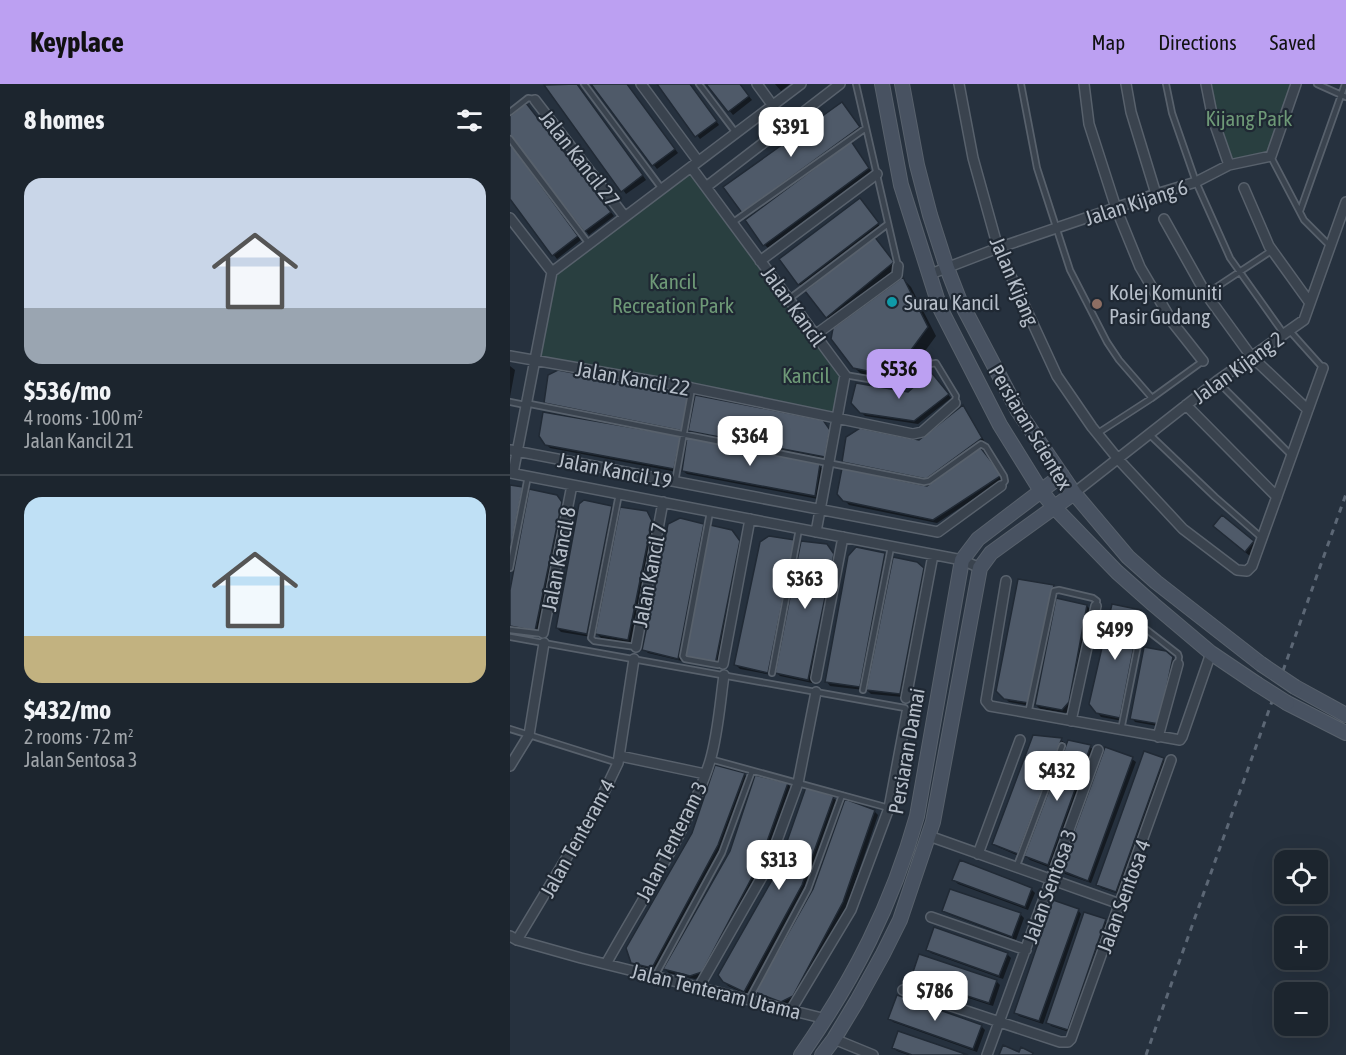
<!DOCTYPE html>
<html lang="en">
<head>
<meta charset="utf-8">
<style>
  :root { --surface:#1c252e; --page:#252d36; --text:#f1f3f6; --muted:#a0a5aa; --line:#3a424a; --accent:#bca0f2 }
  body { margin:0; font-family:"Asap Condensed",sans-serif; background:var(--page); color:var(--text); height:100vh; display:flex; flex-direction:column; font-size:22px; white-space:nowrap }
  * { box-sizing:border-box; margin:0 }
  p { font-size:20px; color:var(--muted) }
  .icon { flex:none; width:33px; height:33px; fill:none; stroke:currentColor; stroke-width:2; stroke-linecap:round; stroke-linejoin:round }
  .map { position:relative; flex:1; overflow:hidden }
  .sheet { display:flex; flex-direction:column; background:var(--surface); width:510px }
  .sheet>* { flex:none }
  .buttons { position:absolute; left:764px; top:766px; display:grid; gap:12px }
  .buttons a { display:grid; place-items:center; width:54px; height:54px; border-radius:12px; background:var(--surface); box-shadow:0 6px 24px #0002,0 0 0 2px var(--line); font-size:30px }
  .price { position:absolute; translate:-50% -51px; padding:0 14px; border-radius:12px; background:#fff; color:#222; font-size:20px; line-height:39px; filter:drop-shadow(0 2px 3px #0008) }
  .price::after { content:''; position:absolute; left:50%; top:36px; width:18px; height:14px; margin-left:-9px; background:inherit; clip-path:polygon(0 0,100% 0,50% 100%) }
  .price.selected { background:var(--accent); color:#111 }
  ul { padding:0; list-style:none }
  li { display:grid; align-content:center; gap:12px; height:318px; padding:0 24px }
  li+li { border-top:2px solid var(--line) }
  li span { display:grid; place-items:center; height:186px; border-radius:18px; color:#555 }
  li>.icon { margin-inline-start:auto }
  span .icon { width:108px; height:108px; fill:#fffc; stroke-width:1 }
  li b { font-size:26px }
  h2 { display:flex; justify-content:space-between; align-items:center; height:72px; padding:0 24px; font-size:26px }
  header { display:flex; align-items:center; gap:36px; box-sizing:border-box; height:84px; padding:0 30px; background:var(--accent); color:#111 }
  header strong { font-size:28px }
  nav { display:flex; gap:33px; margin-inline-start:auto; font-size:21px }
  main { display:flex; flex:1; min-height:0 }
  .map>svg:first-child { display:block }
  .green { fill:#293f40 }
  .shadow { fill:#0007 }
  .building { fill:#4f5a69; stroke:#212a35; stroke-width:1.5 }
  .lines { fill:none; stroke-linecap:round; stroke-linejoin:round }
  .lane-casing { stroke:#58616c; stroke-width:8 }
  .street-casing { stroke:#58616c; stroke-width:12 }
  .secondary-casing { stroke:#58616c; stroke-width:16 }
  .lane { stroke:#3a434e; stroke-width:4.5 }
  .street { stroke:#3a434e; stroke-width:9 }
  .secondary { stroke:#485261; stroke-width:14 }
  .rail { stroke:#5c6775; stroke-width:3; stroke-dasharray:6 6; stroke-linecap:butt }
  .secondary-bridge-casing { stroke:#58616c; stroke-width:16; stroke-linecap:butt }
  .secondary-bridge { stroke:#485261; stroke-width:14 }
  .culture-dot { fill:#0f9aa8; stroke:#1f2833; stroke-width:2 }
  .education-dot { fill:#8d6e63; stroke:#1f2833; stroke-width:2 }
  .labels { text-anchor:middle; dominant-baseline:central; stroke-width:4.5; stroke-linejoin:round; paint-order:stroke }
  .park-label { font-size:21px; fill:#6e9977; stroke:#1f2833 }
  .street-label { font-size:21px; fill:#b6bec9; stroke:#1f2833 }
  .poi-label { font-size:21px; fill:#b6bec9; stroke:#1f2833; text-anchor:start }
</style>
</head>
<body>
<header>
<strong>Keyplace</strong>
<nav><a>Map</a><a>Directions</a><a>Saved</a></nav>
</header>
<main>
<section class="sheet">
<h2>8 homes<svg class="icon" aria-label="filters" viewBox="0 0 24 24"><path d="M4 7h16M4 17h16"/><circle cx="9" cy="7" r="2"/><circle cx="15" cy="17" r="2"/></svg></h2>
<ul>
<li><span style="background:linear-gradient(#c9d6e8 70%,#9aa5b1 0)"><svg class="icon" aria-label="home" viewBox="0 0 24 24"><path d="M3 11l9-7 9 7M6 9v11h12V9"/></svg></span><div><b>$536/mo</b><p>4 rooms · 100 m²</p><p>Jalan Kancil 21</p></div></li>
<li><span style="background:linear-gradient(#bfe0f5 75%,#c2b280 0)"><svg class="icon" aria-label="home" viewBox="0 0 24 24"><path d="M3 11l9-7 9 7M6 9v11h12V9"/></svg></span><div><b>$432/mo</b><p>2 rooms · 72 m²</p><p>Jalan Sentosa 3</p></div></li>
</ul>
</section>
<div class="map">
<svg width="836" height="971" viewBox="0 0 836 971">
  <rect width="100%" height="100%" fill="#26313e"/>
  <path class="green" d="M696,0h90l-25,72 -42,9z
    M180,81l155,210 -8,45 -300,-60 19,-87z"/>
  <path class="shadow" d="M37,0h30l69,96 -20,14z
    M83,0h33l52,69 -21,16z
    M149,0h31l29,41 -19,14z
    M198,0h31l13,16 -19,15z
    M265,0h15l-9,7z
    M335,23l18,25 -14,10 23,30 -104,76 -3,-3 23,-56 -2,-2 -39,29 -4,-4z
    M20,24l84,108 -25,19 -79,-101v-16z
    M0,60l71,96 -24,19 -47,-62z
    M353,119l18,25 -78,60 -4,-4z
    M368,158l19,25 -67,54 -3,-4z
    M393,195l8,8 25,49 -35,48 -38,-8 -9,-9z
    M0,282l5,4 -5,27z
    M425,294l16,20 -33,26 -53,-8 -4,-4 47,-19z
    M177,313l4,3 -5,34 -137,-28 -3,-4z
    M453,323l22,35 -7,5 26,32 -67,44 -88,-18 -10,-11 89,-7 5,-4 -86,-18 -4,-4 77,-20z
    M317,342l6,9 -4,25 -136,-25 -3,-4z
    M170,354l4,3 -7,31 -127,-24 -4,-4z
    M309,382l4,3 -5,30 -131,-25 -4,-3z
    M0,402l12,2 4,4 -16,81z
    M50,416l6,7 -28,126 -28,-5v-29z
    M102,424l3,4 -24,125 -30,-5 -4,-4z
    M136,428l9,14 -24,117 -30,-5 -4,-4z
    M193,441l4,4 -25,132 -34,-8 -4,-4z
    M711,448l32,10 6,6 -8,9z
    M225,451l8,11 -24,121 -29,-5z
    M288,461l-26,130 -32,-6 -4,-4z
    M321,466l6,9 -25,124 -32,-7 -4,-4z
    M374,470l4,4 -24,132 -34,-4 -3,-4z
    M406,479l11,10 -24,124 -32,-3 -4,-4z
    M543,503l4,3 -2,9 32,7 4,4 -19,96 -5,7 -27,-4 -4,-4 21,-102 -3,-1 -22,104 -23,-4 -11,-11z
    M630,528l4,4 -21,105 -22,-4 -4,-5z
    M656,568l10,10 -13,65 -28,-5 -3,-4z
    M551,656l4,3 -44,114 -23,-10 -4,-3z
    M580,663l4,3 -43,118 -21,-8 -4,-4z
    M622,675l4,3 -45,121 -26,-9 -3,-4z
    M653,675l4,4 -48,131 -18,-6 -3,-4z
    M234,690l4,4 -26,71 -66,122 -19,-5 -4,-4z
    M246,693l32,7 3,4 -28,80 -58,107 -10,4 -26,-6 -4,-4 67,-117z
    M323,714l4,3 -31,88 -58,106 -20,-9 -4,-5z
    M364,727l4,4 -31,91 -51,93 -10,6 -25,-10 -4,-4z
    M444,796l77,9 4,4 -7,17 -70,-26z
    M434,826l76,4 4,4 -8,22 -68,-26z
    M568,826l3,4 -38,110 -24,-8 -4,-4z
    M595,837l4,3 -37,109 -21,-7 -3,-4z
    M417,865l80,5 4,4 -8,21 -72,-26z
    M403,893l83,4 4,4 -7,21 -77,-25z
    M380,934l91,8 4,4 -8,22 -84,-30z
    M384,964l69,7h-55l-11,-4z"/>
  <path class="building" d="M67,0l66,91 -22,17 -77,-107z
    M81,0h36l48,65 -23,17z
    M147,0h33l27,37 -22,16z
    M196,0h34l9,12 -21,16z
    M332,18l18,25 -118,86 -19,-26z
    M16,19l85,109 -27,20 -74,-96v-20z
    M341,57l18,27 -106,78 -18,-26z
    M0,59l68,93 -26,20 -42,-57z
    M350,114l19,25 -81,62 -19,-26z
    M364,152l20,26 -68,56 -21,-27z
    M393,193l25,50 -36,49 -39,-8 -22,-29 2,-11z
    M48,286l130,25 -5,36 -139,-28 4,-28z
    M421,288l18,22 -35,27 -54,-8 -9,-10 5,-20 52,9z
    M185,311l128,25 7,10 -5,27 -137,-26z
    M453,321l19,33 -56,41 -84,-17 4,-25 14,-9 59,12z
    M33,328l138,24 -7,33 -129,-24 -6,-9z
    M177,353l133,27 -5,32 -133,-25z
    M470,363l22,28 -69,45 -90,-19 -6,-7 5,-26 85,18z
    M0,401l13,2 -13,65z
    M19,405l28,6 5,7 -27,129 -25,-5v-36z
    M74,416l28,6 -25,128 -31,-6 23,-124z
    M110,423l27,4 5,10 -24,119 -33,-6z
    M712,431l32,26 -9,11 -32,-26z
    M170,434l24,6 -26,135 -36,-9 26,-126z
    M200,441l22,5 8,11 -25,124 -31,-7z
    M259,452l26,4 -27,133 -34,-8 26,-123z
    M291,457l26,3 7,10 -26,126 -33,-7z
    M346,463l29,6 -25,134 -35,-5 23,-126z
    M383,473l24,5 7,6 -24,126 -34,-4z
    M508,495l36,6 -25,118 -25,-4 -8,-8z
    M546,514l31,7 -18,97 -7,8 -27,-5z
    M602,520l29,6 -21,108 -24,-5 -7,-9z
    M634,563l22,4 7,6 -14,67 -29,-5z
    M523,651l29,3 -44,116 -26,-10z
    M558,656l23,5 -43,120 -24,-9z
    M595,663l28,10 -45,124 -28,-11z
    M634,667l20,7 -48,134 -20,-7z
    M205,681l30,8 -27,72 -66,123 -21,-5 -5,-15 66,-115z
    M245,691l33,8 -29,81 -57,108 -12,4 -27,-7 67,-118z
    M296,703l28,9 -32,89 -58,107 -21,-10 -5,-7 58,-102z
    M335,715l30,11 -32,92 -50,94 -12,6 -26,-10 58,-103z
    M450,776l72,28 -7,19 -73,-27z
    M440,805l71,24 -9,24 -70,-26z
    M543,816l26,9 -40,112 -25,-8z
    M574,828l22,7 -38,111 -22,-7z
    M424,843l74,26 -9,23 -73,-26z
    M409,870l78,26 -8,23 -78,-25z
    M387,911l85,30 -9,24 -85,-30z
    M388,947l70,24h-56l-20,-7z
    M493,961l16,7 2,-5 12,6 -1,2h-33z"/>
  <g class="lines">
    <defs>
      <path id="lane" d="M74,0l78,105
        M189,0l37,49
        M346,0l42,182
        M511,0l16,84 33,102 37,72 12,18 33,38
        M656,0l6,29 24,69 34,76 54,76
        M807,0l29,13
        M0,28l18,-14 7,1
        M0,55l79,105
        M761,73l33,63 26,26
        M790,127l45,-127
        M222,139l134,-95
        M696,210l65,-43
        M279,215l99,-75
        M779,246l34,38
        M335,291l58,10 27,-21 6,-1 20,33 -1,7
        M707,297l74,74
        M0,318l15,3
        M15,319l399,79 5,-1 52,-37 5,3 18,29 1,5 -4,5
        M588,349l54,-35 51,-37
        M639,350l66,63 47,41
        M165,398l17,-94
        M109,410l-28,144 3,3 42,6
        M200,428l-27,144 2,3 33,6 5,-1
        M0,484l18,-92
        M0,546l33,4
        M0,553l395,71 2,3
        M262,589l27,-144
        M353,606l28,-143
        M518,630l26,-123 5,-1 34,8 4,3 -1,4
        M0,645l108,34
        M611,646l20,-100h6l31,24 1,3 -1,7
        M200,675l179,49
        M506,784l46,-122
        M145,892l67,-123 30,-82
        M239,915l59,-110 34,-94"/>
      <path id="street" d="M131,0l57,77
        M247,0l16,22
        M449,0l14,74 25,90 59,128 35,51 26,32 65,70 54,41 10,1 5,-5 71,-198
        M574,0l5,40 27,84 24,59 33,56 30,38
        M616,0l5,28 25,82
        M696,0l7,35 16,46
        M25,16l90,117
        M181,83l154,208 -29,157
        M196,103l134,-103
        M734,104l25,58 41,57
        M0,134l42,54
        M654,135l42,75 45,62 57,54
        M250,177l117,-87
        M418,191l70,-27 158,-54 40,-12 33,-17 42,-9 25,-72
        M305,251l82,-60 1,-9
        M0,272l182,32 221,46 9,-2 33,-29
        M676,321l91,92
        M0,366l428,82 63,-46
        M0,389l452,87 18,8
        M3,389l39,-201 249,-188
        M564,409l143,-112 87,-61 42,-118
        M496,497l-20,120 4,5 190,34 2,-3 29,-84
        M33,549l29,-148
        M126,563l27,-145
        M213,580l27,-145
        M306,594l27,-141
        M396,614l27,-143
        M561,637l25,-115
        M648,653l20,-73
        M110,672l85,18
        M0,682l19,-31 15,-92
        M419,752l191,68
        M468,770l42,-114
        M421,833l95,33
        M0,852l7,4 64,18 245,61
        M7,856l80,-133 21,-44 16,-104
        M96,880c35,-63 83,-135 104,-203 8,-27 10,-58 14,-86
        M189,903l68,-119 31,-85 18,-91
        M393,906l157,52h8l3,-3 100,-279
        M281,926l60,-100 38,-102 18,-96
        M324,955l39,16
        M477,971l111,-305"/>
      <path id="secondary" d="M372,0l19,101 39,123 60,117 41,66 13,16 63,65 36,32 58,49 46,31
        M392,0l15,81 13,50 17,53 12,31 59,112 56,82 54,64 28,25 105,82
        M785,603l51,28
        M777,619l59,30
        M291,971c53,-76 91,-150 116,-239l45,-256 16,-21 84,-64
        M312,971l12,-16 23,-38 26,-47 17,-34 33,-98 47,-254 11,-15 83,-60"/>
    </defs>
    <use href="#lane" class="lane-casing"/>
    <use href="#street" class="street-casing"/>
    <use href="#secondary" class="secondary-casing"/>
    <use href="#lane" class="lane"/>
    <use href="#street" class="street"/>
    <use href="#secondary" class="secondary"/>
    <path class="rail" d="M636,971l200,-561"/>
    <defs>
      <path id="secondary-bridge" d="M751,580l34,23
        M747,600l30,19"/>
    </defs>
    <use href="#secondary-bridge" class="secondary-bridge-casing"/>
    <use href="#secondary-bridge" class="secondary-bridge"/>
  </g>
  <circle class="culture-dot" cx="382" cy="218" r="6"/>
  <circle class="education-dot" cx="587" cy="220" r="6"/>
  <g class="labels">
    <g class="park-label">
      <text x="739" y="34">Kijang Park</text>
      <text x="163" y="197">Kancil<tspan x="163" dy="24">Recreation Park</tspan></text>
      <text x="296" y="291">Kancil</text>
    </g>
    <g class="street-label">
      <text transform="translate(70 74) rotate(52)">Jalan Kancil 27</text>
      <text transform="translate(626 118) rotate(-18)">Jalan Kijang 6</text>
      <text transform="translate(505 197) rotate(67)">Jalan Kijang</text>
      <text transform="translate(284 222) rotate(54)">Jalan Kancil</text>
      <text transform="translate(728 283) rotate(-36)">Jalan Kijang 2</text>
      <text transform="translate(123 294) rotate(10)">Jalan Kancil 22</text>
      <text transform="translate(521 343) rotate(59)">Persiaran Scientex</text>
      <text transform="translate(105 386) rotate(11)">Jalan Kancil 19</text>
      <text transform="translate(48 475) rotate(-79)">Jalan Kancil 8</text>
      <text transform="translate(139 491) rotate(-79)">Jalan Kancil 7</text>
      <text transform="translate(396 667) rotate(-80)">Persiaran Damai</text>
      <text transform="translate(67 754) rotate(-61)">Jalan Tenteram 4</text>
      <text transform="translate(161 757) rotate(-63)">Jalan Tenteram 3</text>
      <text transform="translate(539 802) rotate(-70)">Jalan Sentosa 3</text>
      <text transform="translate(613 812) rotate(-70)">Jalan Sentosa 4</text>
      <text transform="translate(206 907) rotate(14)">Jalan Tenteram Utama</text>
    </g>
    <g class="poi-label">
      <text x="599" y="208">Kolej Komuniti<tspan x="599" dy="24">Pasir Gudang</tspan></text>
      <text x="394" y="218">Surau Kancil</text>
    </g>
  </g>
</svg>
<div class="buttons">
<a><svg class="icon" aria-label="locate" viewBox="0 0 24 24"><circle cx="12" cy="12" r="6"/><path d="M12 2v4M12 18v4M2 12h4M18 12h4"/></svg></a>
<a>+</a>
<a>−</a>
</div>
<b class="price" style="left:281px;top:74px">$391</b>
<b class="price selected" style="left:389px;top:316px">$536</b>
<b class="price" style="left:240px;top:383px">$364</b>
<b class="price" style="left:295px;top:526px">$363</b>
<b class="price" style="left:605px;top:577px">$499</b>
<b class="price" style="left:547px;top:718px">$432</b>
<b class="price" style="left:269px;top:807px">$313</b>
<b class="price" style="left:425px;top:938px">$786</b>
</div>
</main>
</body>
</html>
